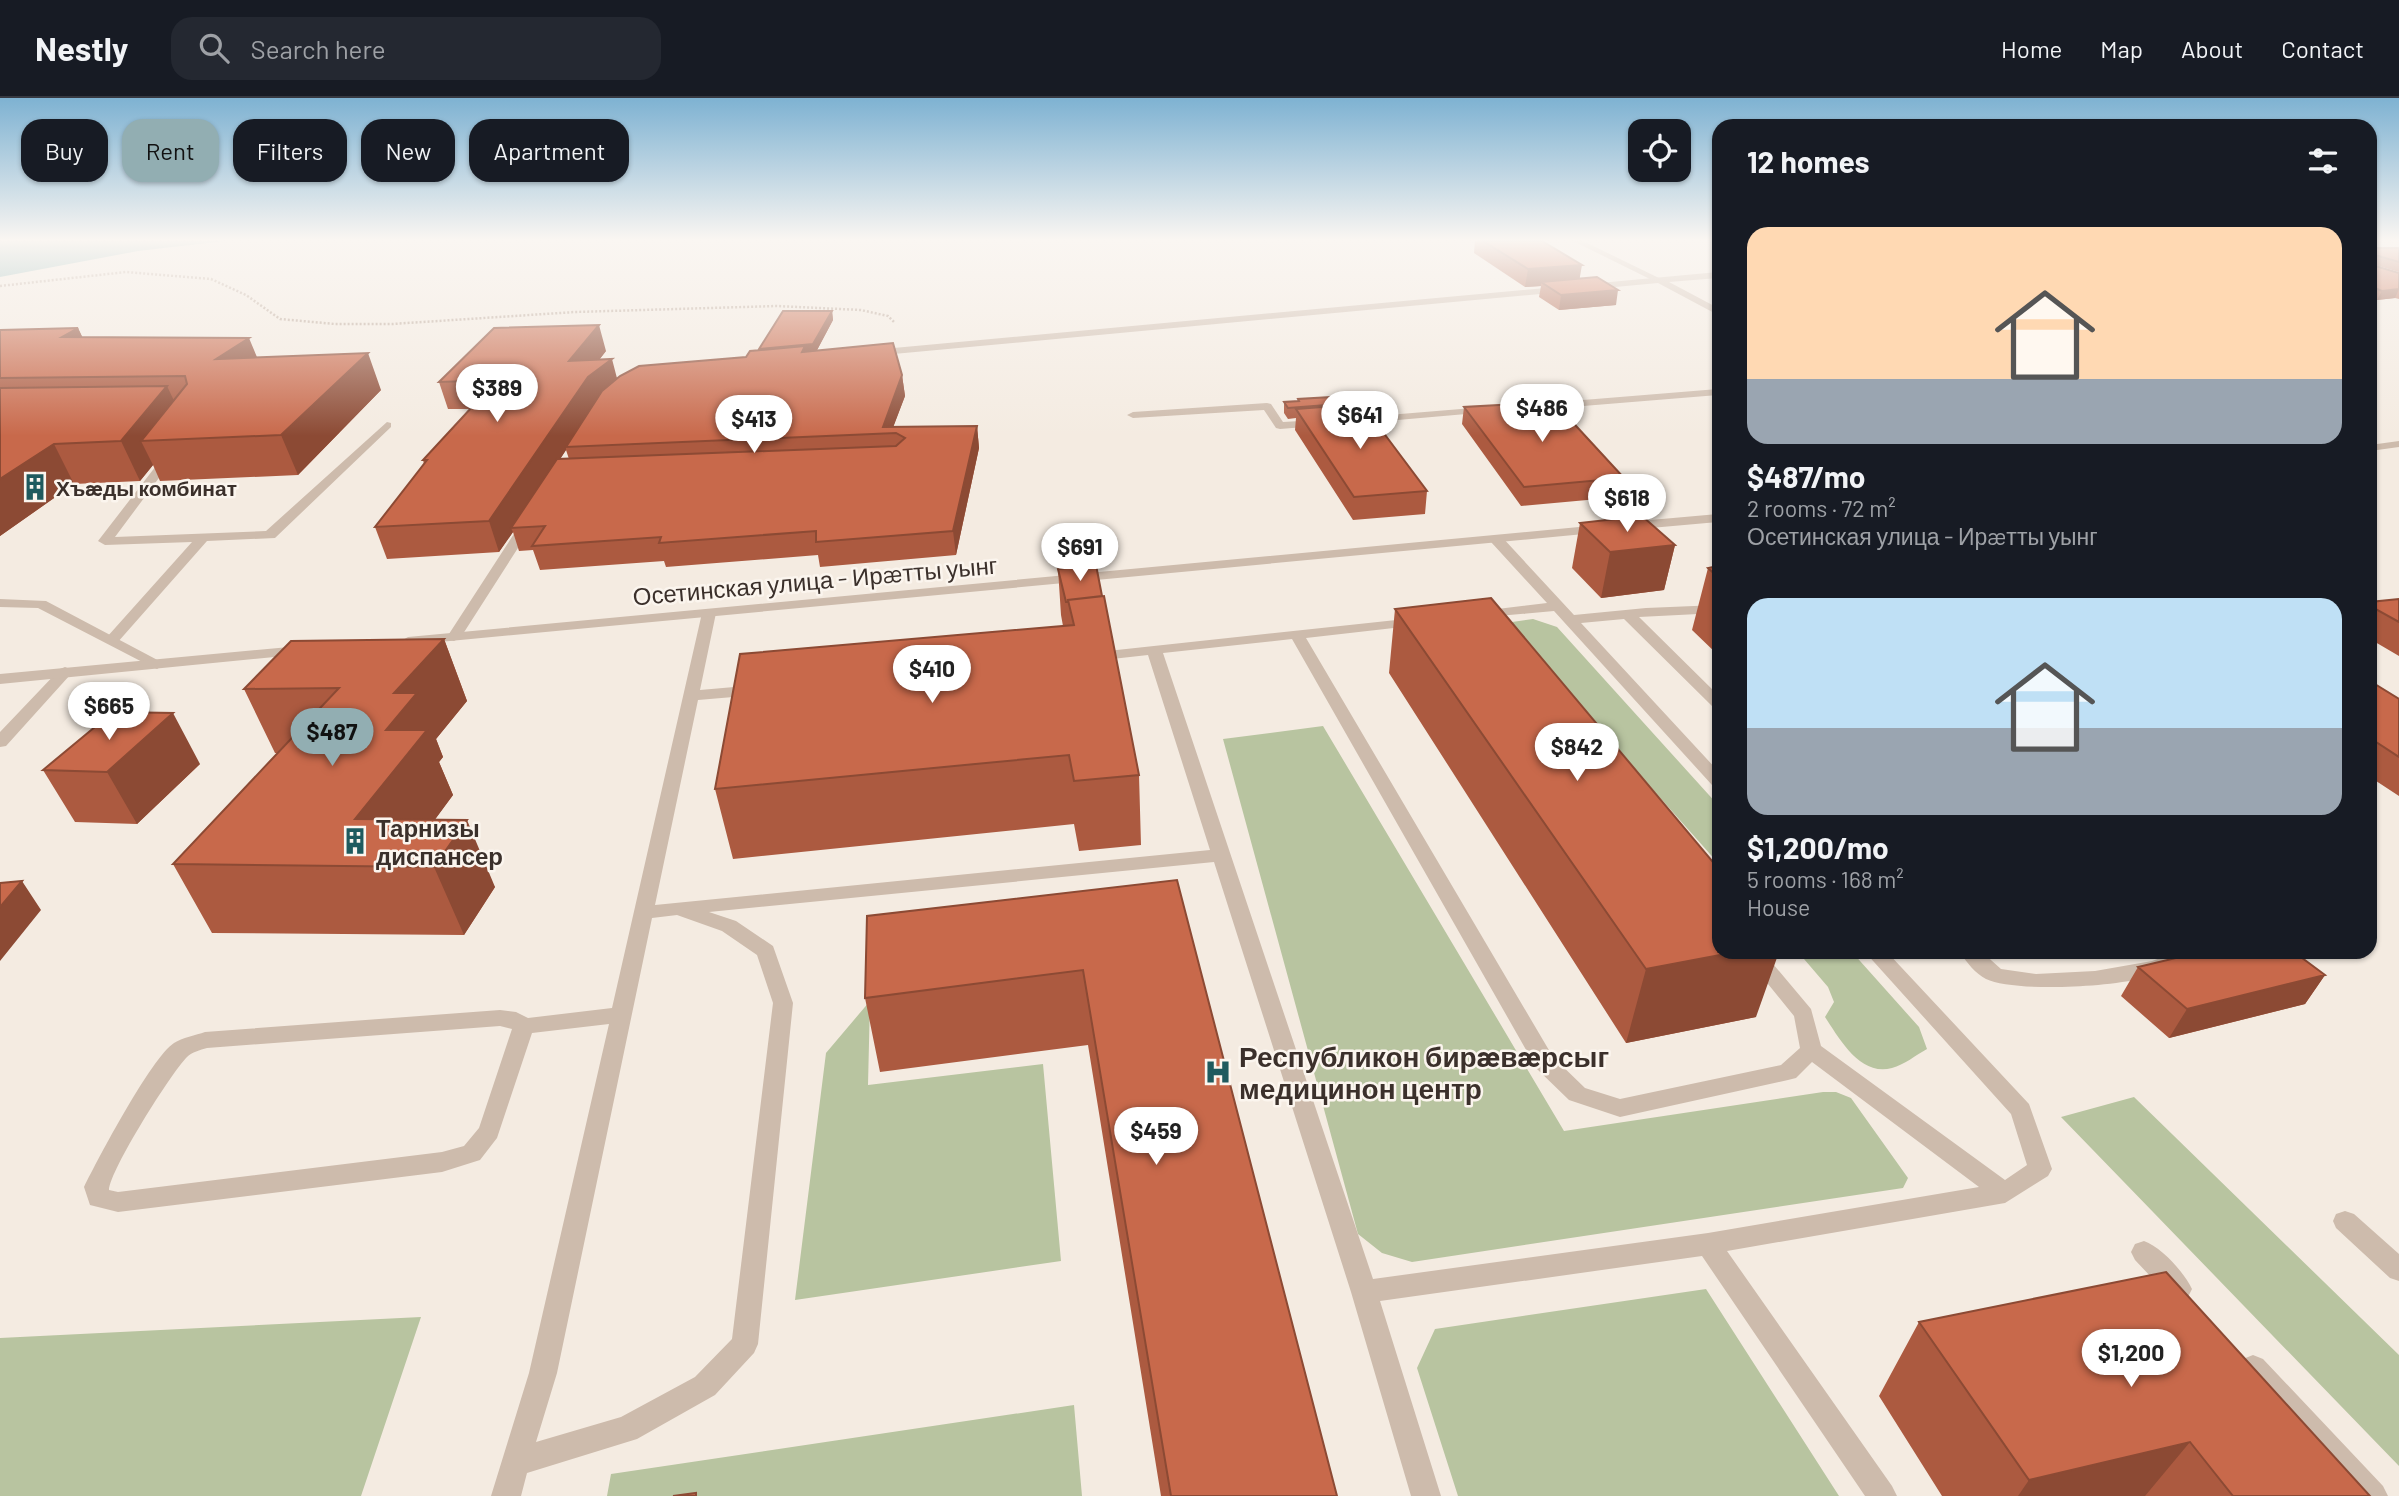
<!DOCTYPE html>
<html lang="en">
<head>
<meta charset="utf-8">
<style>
  :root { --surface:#171b24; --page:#242831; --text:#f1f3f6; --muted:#9ea1a6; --line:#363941; --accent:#92aeb2 }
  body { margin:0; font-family:Barlow,sans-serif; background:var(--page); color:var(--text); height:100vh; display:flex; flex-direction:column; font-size:26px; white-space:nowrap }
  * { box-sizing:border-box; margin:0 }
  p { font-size:23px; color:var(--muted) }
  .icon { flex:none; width:38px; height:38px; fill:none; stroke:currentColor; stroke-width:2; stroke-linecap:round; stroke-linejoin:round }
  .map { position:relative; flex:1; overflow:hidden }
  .details { position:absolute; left:1712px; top:21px; width:665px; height:840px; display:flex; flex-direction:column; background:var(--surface); border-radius:21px; box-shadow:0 2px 5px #0004 }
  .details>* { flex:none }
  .hud { position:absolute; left:21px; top:21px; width:665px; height:63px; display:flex; gap:14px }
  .buttons { position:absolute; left:1628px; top:21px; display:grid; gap:14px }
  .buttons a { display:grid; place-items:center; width:63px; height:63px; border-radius:14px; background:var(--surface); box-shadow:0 2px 5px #0004; font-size:35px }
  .price { position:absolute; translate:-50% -60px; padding:0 16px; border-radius:24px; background:#fff; color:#222; font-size:23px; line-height:46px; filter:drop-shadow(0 2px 4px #0008) }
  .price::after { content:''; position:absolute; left:50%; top:42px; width:21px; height:16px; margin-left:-10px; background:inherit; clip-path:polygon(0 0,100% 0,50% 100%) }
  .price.current { background:var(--accent); color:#111 }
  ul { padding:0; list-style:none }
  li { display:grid; align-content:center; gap:14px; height:371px; padding:0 35px }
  li span { display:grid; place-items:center; height:217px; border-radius:21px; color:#555 }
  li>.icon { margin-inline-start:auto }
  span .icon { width:126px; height:126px; fill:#fffc; stroke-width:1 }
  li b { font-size:30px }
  h2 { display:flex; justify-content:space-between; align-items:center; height:84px; padding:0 35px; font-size:30px }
  .pill { padding:0 24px; border-radius:21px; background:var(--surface); box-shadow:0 2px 5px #0004; font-size:24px; line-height:63px }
  .pill.current { background:var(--accent); color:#111 }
  header { display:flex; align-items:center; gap:42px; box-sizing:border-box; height:98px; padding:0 35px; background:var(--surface); border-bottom:2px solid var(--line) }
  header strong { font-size:33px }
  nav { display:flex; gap:38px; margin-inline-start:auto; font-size:24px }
  .search { width:490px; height:63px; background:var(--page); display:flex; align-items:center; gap:18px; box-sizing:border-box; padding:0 24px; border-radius:21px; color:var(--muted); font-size:26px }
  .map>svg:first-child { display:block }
  .green { fill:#b8c4a0 }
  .water { fill:#7fb0b2 }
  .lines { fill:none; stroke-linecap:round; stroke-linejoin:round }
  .path { stroke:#b9a596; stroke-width:2.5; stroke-dasharray:2 2; stroke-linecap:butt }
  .service { fill:#cdbbac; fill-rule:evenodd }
  .minor { fill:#cdbbac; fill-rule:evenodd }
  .tertiary { fill:#cdbbac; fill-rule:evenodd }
  .wall { fill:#ac5a40; fill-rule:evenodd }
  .shaded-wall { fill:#8c4a34 }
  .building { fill:#c8694b; stroke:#8c4a34; stroke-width:2 }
  .labels { text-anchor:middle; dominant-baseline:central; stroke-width:5; stroke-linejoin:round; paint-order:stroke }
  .far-poi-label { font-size:21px; font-weight:bold; fill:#3b302b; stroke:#fbf5ee; text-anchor:start }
  .street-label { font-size:24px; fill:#3b302b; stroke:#fbf5ee }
  .poi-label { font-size:24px; font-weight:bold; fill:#3b302b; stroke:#fbf5ee; text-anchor:start }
  .near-poi-label { font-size:28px; font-weight:bold; fill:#3b302b; stroke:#fbf5ee; text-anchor:start }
</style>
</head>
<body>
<header>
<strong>Nestly</strong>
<div class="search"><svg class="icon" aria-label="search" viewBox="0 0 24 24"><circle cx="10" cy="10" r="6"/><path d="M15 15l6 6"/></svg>Search here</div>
<nav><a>Home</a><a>Map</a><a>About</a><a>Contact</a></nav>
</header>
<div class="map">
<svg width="2399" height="1398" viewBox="0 0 2399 1398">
  <rect width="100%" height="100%" fill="#f4ebe1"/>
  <path class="green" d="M1533,521l24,8 161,178v58l-213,-240z
    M1323,628l241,405 259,-39h13l15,6 57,80 -5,10 -491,74 -30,-9 -24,-19 -135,-495z
    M1798,854h54l67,75 8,22c-11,6 -23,16 -35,19 -32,9 -53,-30 -67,-51l9,-15 -6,-15z
    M870,903l-2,84 175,-21 18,197 -266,39 31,-247z
    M2134,999l265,258v111l-338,-349z
    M1706,1191l133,207h-381l-41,-128 18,-39z
    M421,1219l-60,179h-361v-158z
    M1074,1307l8,91h-475l4,-22z"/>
  <path class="water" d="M0,143h225l-87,10 -138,26z"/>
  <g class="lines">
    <path class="path" d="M0,188l126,-14 85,7 35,16 34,24 55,5h57l183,-12 202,-6 84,4 27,6 7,7"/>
    <path class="service" d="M1573,143h10l78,38 -7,2z
      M1718,291v6l-184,15 -5,-3 5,-3z
      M1267,305l4,1 12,18 34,-2 6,3 -6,3 -37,3 -4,-1 -12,-18 -131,8 -6,-3 6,-3z
      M1485,309l4,1v4l-137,12 -6,-3 6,-3z
      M387,324l4,1v4l-116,111 -68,3 -90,102h-10l-2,-3 2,-3 85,-95 -87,3 -7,-4 68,-88 10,2 -61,82 151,-6z
      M1496,437l5,1 73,79 72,-7 72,-3v8l-79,4 79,78v13l-6,-2 -88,-87 -43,4 137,148v15l-6,-1 -158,-174 -78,7 -2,-3 2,-3 5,-1 66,-8 -56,-61 -2,-3z
      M709,511l7,4 -16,77 57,-5 8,5 -8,5 -59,5 -43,205 555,-55 -62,-195 -54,6 -8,-5 3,-3 326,-35 7,4 -2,3 -114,13 247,419 32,31 35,11 161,-34 19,-17 -6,-32 -52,-64h21l48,57 10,37 184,134 22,-15 -16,-51 -146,-162h22l142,152 23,65 -4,7 -43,27 -278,48 165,235 5,10h-32l-163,-240 -322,45 61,195h-30l-60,-204 -137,-430 -505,50 27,9 37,25 20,57 -35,341 -4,9 -39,42 -78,44 -110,34 -6,23h-30l38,-123 80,-349 -77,9 -35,105 -17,22 -38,12 -324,40 -28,-7 -6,-18c14,-28 67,-129 90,-144 8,-5 22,-8 31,-11l295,-22 16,2 12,6 84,-10 90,-395zM1292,541l245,430 32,31 51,17 168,-37 8,-2 16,-16 167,125 -271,46 -335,46 -210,-626zM677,817l45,16 35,24 16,48 -41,336 -37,38 -74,40 -85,25 21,-69 95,-455zM500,928l12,3 -33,99 -15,18 -22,6 -324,40 -9,-2c1,-20 62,-117 78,-133 5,-5 13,-7 20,-9z
      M1960,854h22l19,17 35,5 59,-3 57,-10 25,-9h27c-20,34 -182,44 -218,27 -10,-5 -20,-17 -26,-27z
      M2345,1113l9,3 45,40v27l-9,-3 -54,-50 -3,-7 3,-7z
      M2144,1143c17,6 40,31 48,48l-4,8 -9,3 -9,-3 -35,-37 -4,-8 4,-8z
      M2253,1257l10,4 120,127 5,10h-35l-110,-119 -4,-9 4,-9z"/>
    <path class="minor" d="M1718,174v6l-49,4 49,26v7l-60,-32 -786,73 -5,-3 5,-3z
      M528,421l6,4 -73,114 -7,4 -5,-1 -2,-3 76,-117z
      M0,501l46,2 119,63 -8,5 -5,-2 -114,-59 -38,-1z
      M65,569l5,2 3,3 -3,3 -64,71 -6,1v-15l60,-63z"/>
    <path class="tertiary" d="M2399,343v6l-29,4v-6z
      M1718,416v8l-90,8 -6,-4 6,-4z
      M1600,427l5,1v6l-1197,113 -7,-4 7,-4z
      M300,548l8,5 -3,3 -305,30v-10z"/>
  </g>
  <path class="wall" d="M1475,143h67l38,37 36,27 -57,5 -20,-13 2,-11 -16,1 -51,-34z
    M2370,150h29v24l-27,-8 27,9v26l-4,-1 -18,2 -7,-3z
    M832,213l1,9 -16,30 85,25 3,21 -12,31 84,-1 2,22 -23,107 -136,12 -2,-12 -152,12 -2,-6 -124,9 -7,-20 -14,1 -6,-19 -14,20 -112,7 -12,-32 49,-63 -1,-4 48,-51h-23l-9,-27 167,-31 -7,9 18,18 129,-21zM566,352l3,9h-9z
    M78,230l4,9 175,20 124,33 -83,85 -138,6 -7,-16 -13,16 -66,3 -74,52v-206z
    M1298,301l55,4v2l74,86 -2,23 -72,6 -58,-90 1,-12 -8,1 -4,-6v-11l14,-1z
    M1464,309l160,71 -4,19 -99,9 -59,-82z
    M1580,425l95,22 -11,45 -63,8 -29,-30z
    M1718,468v89l-26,-25 16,-62z
    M1058,471l81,206 2,70 -62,6 -5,-27 -341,35 -18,-70 348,-163 -2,-11z
    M2399,501v57l-29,-17v-37z
    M1395,511l361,408 -130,26 -237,-370z
    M444,541l23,62 -31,38 7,18 -4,5 14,33 -18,24 60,68 -31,48 -252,-2 -39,-69 105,-111h-3l-31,-64z
    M2370,583l29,18v97l-29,-19z
    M200,666l-63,60 -62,-2 -32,-52z
    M1177,782l160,616h-176l-73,-451 -208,27 -15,-74z
    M2138,869l187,8 -20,29 -136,34 -48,-42z
    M1919,1224l451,174h-428l-63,-100z"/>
  <path class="shaded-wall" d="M1582,167l-3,17h-38v4l-16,1 3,-18z
    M2399,191l-4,9 -18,2 5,-9z
    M1618,192l-2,15 -57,5 2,-15z
    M832,213l1,9 -18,34 -54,5 -2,-10z
    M599,227l7,26 -29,37 -8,-27z
    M78,230l17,35 -33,-26z
    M249,240l15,36 -48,-15z
    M368,255l13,37 -83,85 -17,-40z
    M612,261l7,27 -53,61v3l-50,77 -5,1 2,4 -14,20 -10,-31 99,-144z
    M902,277l3,21 -14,37 -8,-6z
    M167,288l18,38 -44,17 12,24 -13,16 -19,-40z
    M977,328l2,22 -23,107 -3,-24z
    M54,346l20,40 -74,52v-57z
    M1675,447l-11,45 -63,8 9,-46z
    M444,541l23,62 -31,38 7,18 -4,5 14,33 -52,71 -46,-47 31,-89 8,-37z
    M173,615l27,51 -63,60 -30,-52z
    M467,722l28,67 -31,48 -30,-68z
    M22,783l19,29 -41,51v-54z
    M1736,854h43l-23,65 -130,26 20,-74z
    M2325,877l-20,29 -136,34 18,-29z
    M2190,1344l-45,54h-127l11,-16z"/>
  <path class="building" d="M1483,143h59l40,24 -54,4z
    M2370,150h29v14l-24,-7 -3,2v8l27,8v16l-17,2 -12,-5z
    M1597,179l21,13 -57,5 -20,-13z
    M783,213h49l-19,33 -54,5z
    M599,227l-30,36 43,-2 -24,18 -99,144 -114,6 52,-67h-4l74,-80 -58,2 55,-54z
    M78,230l-16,9 187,1 -33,21 152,-6 -87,82 -140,6 46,-57 -2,-8 -185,2v-48z
    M893,245l9,32 -19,52 94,-1 -24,105 -137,11v-11l-157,12 2,-6 -129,9 13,-20 -34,2 46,-69 339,-13 9,-8 -9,-5 -330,14 36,-56 18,-15 19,-10 107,-9 4,-6 55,-5 -3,6z
    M167,288l-46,55 -67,3 -54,35v-91z
    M1348,298l5,7 -65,5 -4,-6 15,-1 -1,-2z
    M1554,304l70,76 -100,9 -60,-80z
    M1362,306l65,87 -73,6 -58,-88z
    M1642,418l33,29 -65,7 -30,-29z
    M1096,467l6,31 -34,4v2h-2l-8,-33z
    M1718,468v11l-10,-9z
    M1104,498l35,179 -65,6 -5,-26 -354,34 25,-135 334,-29 -6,-25z
    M1491,500l227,270v84h18l-90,17 -251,-360z
    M2399,501v23l-29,-16v-4z
    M444,541l-50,54h23l-31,37h41l-72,89 112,1 -33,47 -261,-3 166,-176 -95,1 47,-48z
    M2370,583l29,18v58l-29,-19z
    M113,614l60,1 -66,59 -64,-2z
    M1177,782l160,616h-166l-88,-526 -218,28 2,-82z
    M22,783l-22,26v-24z
    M2201,854h93l31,23 -138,34 -49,-42z
    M2166,1174l204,224h-137l-43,-54 -161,38 -110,-158z
    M696,1395v3h-23z"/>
  <linearGradient id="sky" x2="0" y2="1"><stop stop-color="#7eb2d2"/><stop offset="0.42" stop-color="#faf6f2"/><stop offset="1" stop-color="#faf6f2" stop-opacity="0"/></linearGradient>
  <rect width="2399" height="338" fill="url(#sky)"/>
  <defs>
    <symbol id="building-bare" viewBox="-9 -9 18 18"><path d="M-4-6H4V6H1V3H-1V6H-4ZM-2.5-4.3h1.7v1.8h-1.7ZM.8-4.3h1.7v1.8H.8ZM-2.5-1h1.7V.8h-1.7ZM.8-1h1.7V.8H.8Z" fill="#1f5a5e" stroke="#fbf5ee" stroke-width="2.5" paint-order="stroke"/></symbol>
    <symbol id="hospital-bare" viewBox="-9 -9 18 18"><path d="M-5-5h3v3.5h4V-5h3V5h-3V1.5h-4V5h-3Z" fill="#1f5a5e" stroke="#fbf5ee" stroke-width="2.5" paint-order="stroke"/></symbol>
  </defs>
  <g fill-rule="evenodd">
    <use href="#building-bare" x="16" y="370" width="38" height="38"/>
    <use href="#building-bare" x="336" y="724" width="38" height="38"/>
    <use href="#hospital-bare" x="1199" y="955" width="38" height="38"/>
  </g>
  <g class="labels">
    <g class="far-poi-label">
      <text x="56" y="389">Хъæды комбинат</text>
    </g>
    <g class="street-label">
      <text transform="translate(815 482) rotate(-5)">Осетинская улица - Ирæтты уынг</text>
    </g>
    <g class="poi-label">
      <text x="376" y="729">Тарнизы<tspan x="376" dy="28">диспансер</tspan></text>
    </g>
    <g class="near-poi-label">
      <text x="1239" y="958">Республикон бирæвæрсыг<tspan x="1239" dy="32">медицинон центр</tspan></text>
    </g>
  </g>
</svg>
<div class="buttons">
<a><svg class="icon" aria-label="locate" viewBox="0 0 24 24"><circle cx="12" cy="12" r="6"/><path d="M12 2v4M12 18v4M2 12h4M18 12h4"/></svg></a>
</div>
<b class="price" style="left:497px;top:326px">$389</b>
<b class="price" style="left:1542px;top:346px">$486</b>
<b class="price" style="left:1360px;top:353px">$641</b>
<b class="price" style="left:754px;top:357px">$413</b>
<b class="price" style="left:1627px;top:436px">$618</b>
<b class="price" style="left:1080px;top:485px">$691</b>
<b class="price" style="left:932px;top:607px">$410</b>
<b class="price" style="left:109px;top:644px">$665</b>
<b class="price current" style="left:332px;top:670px">$487</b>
<b class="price" style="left:1577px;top:685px">$842</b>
<b class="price" style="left:1156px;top:1069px">$459</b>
<b class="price" style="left:2131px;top:1291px">$1,200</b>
<div class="hud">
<a class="pill">Buy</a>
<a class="pill current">Rent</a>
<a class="pill">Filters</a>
<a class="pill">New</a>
<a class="pill">Apartment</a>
</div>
<section class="details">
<h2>12 homes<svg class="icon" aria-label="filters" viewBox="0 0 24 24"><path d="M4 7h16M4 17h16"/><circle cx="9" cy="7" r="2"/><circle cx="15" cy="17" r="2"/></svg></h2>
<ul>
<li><span style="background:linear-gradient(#ffd9b3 70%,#9aa5b1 0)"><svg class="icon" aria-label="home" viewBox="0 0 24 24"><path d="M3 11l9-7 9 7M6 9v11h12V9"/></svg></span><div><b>$487/mo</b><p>2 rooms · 72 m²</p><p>Осетинская улица - Ирæтты уынг</p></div></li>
<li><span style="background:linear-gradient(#bfe0f5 60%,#9aa5b1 0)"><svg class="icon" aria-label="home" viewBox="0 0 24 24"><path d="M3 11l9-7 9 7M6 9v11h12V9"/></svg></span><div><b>$1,200/mo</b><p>5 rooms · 168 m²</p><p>House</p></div></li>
</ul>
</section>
</div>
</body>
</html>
